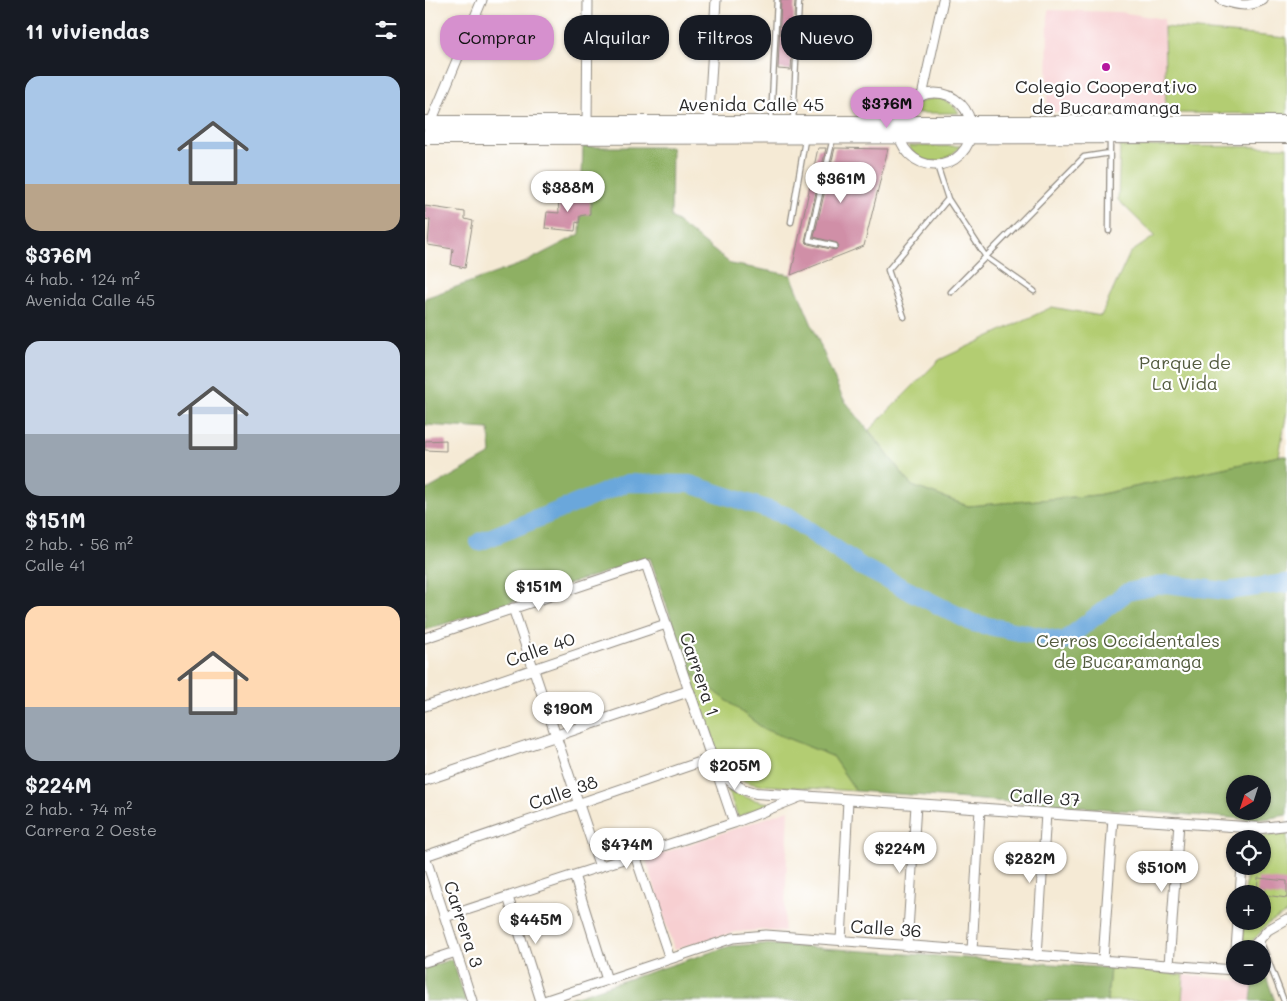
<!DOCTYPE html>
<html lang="es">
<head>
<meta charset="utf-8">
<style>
  :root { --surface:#171b24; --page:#20242c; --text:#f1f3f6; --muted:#9ea1a6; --accent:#d690ce }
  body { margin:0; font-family:Mali,sans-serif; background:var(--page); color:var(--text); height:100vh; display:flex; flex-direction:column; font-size:19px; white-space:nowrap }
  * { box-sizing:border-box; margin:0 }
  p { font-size:16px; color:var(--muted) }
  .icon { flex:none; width:28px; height:28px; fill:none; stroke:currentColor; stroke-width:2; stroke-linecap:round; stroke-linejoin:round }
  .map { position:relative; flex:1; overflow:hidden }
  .sheet { display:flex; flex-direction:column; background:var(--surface); width:425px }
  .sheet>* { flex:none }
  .hud { position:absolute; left:15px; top:15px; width:475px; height:45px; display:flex; gap:10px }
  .needle { width:32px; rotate:219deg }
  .controls { position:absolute; left:801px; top:775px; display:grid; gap:10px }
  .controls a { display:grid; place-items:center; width:45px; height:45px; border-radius:50%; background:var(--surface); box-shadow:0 1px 4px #0004; font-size:25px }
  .price { position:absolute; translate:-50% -42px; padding:0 11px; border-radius:18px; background:#fff; color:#222; font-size:16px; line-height:32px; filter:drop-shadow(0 1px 2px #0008) }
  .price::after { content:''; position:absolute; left:50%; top:30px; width:15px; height:11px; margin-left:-8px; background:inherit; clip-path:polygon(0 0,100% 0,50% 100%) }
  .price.current { background:var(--accent); color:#111 }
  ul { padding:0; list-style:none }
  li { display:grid; align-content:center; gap:10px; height:265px; padding:0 25px }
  li span { display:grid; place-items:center; height:155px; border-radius:15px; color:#555 }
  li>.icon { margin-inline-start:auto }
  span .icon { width:90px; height:90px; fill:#fffc; stroke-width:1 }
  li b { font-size:21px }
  h2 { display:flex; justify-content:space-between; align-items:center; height:60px; padding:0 25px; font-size:21px }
  .chip { padding:0 18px; border-radius:20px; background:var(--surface); box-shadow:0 1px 4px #0004; font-size:18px; line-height:45px }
  .chip.current { background:var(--accent); color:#111 }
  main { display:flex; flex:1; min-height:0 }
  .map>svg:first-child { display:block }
  .built { fill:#f7cfd1 }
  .green { fill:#b3cd72; stroke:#6f7c4e }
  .forest { fill:#8eb064; stroke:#5c6e48; fill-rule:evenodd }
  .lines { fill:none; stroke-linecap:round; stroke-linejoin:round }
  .river { stroke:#6aa7db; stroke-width:18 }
  .building { fill:#d08fa7 }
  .service-casing { stroke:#908a80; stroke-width:7 }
  .minor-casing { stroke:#908a80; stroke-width:11 }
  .tertiary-casing { stroke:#908a80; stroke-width:12 }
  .primary-casing { stroke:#908a80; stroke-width:16 }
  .service { stroke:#fff; stroke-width:4.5 }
  .minor { stroke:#fff; stroke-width:9 }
  .tertiary { stroke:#fff; stroke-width:10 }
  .primary { stroke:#fff; stroke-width:14 }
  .poi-dot { fill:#b5179e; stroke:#fff; stroke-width:2 }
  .labels { text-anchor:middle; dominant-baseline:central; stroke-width:4.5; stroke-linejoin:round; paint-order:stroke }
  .poi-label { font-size:18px; fill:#2b2b2b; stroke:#fff }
  .street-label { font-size:18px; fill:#2b2b2b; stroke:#fff }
  .park-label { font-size:18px; fill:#545c40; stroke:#fff }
</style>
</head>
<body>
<main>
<section class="sheet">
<h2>11 viviendas<svg class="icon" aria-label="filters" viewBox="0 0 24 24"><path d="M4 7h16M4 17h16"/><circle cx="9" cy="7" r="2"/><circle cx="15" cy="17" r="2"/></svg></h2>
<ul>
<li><span style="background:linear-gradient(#a9c7e8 70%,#b9a48a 0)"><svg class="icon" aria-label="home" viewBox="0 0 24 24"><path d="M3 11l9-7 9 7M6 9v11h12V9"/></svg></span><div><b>$376M</b><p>4 hab. · 124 m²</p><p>Avenida Calle 45</p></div></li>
<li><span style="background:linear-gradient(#c9d6e8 60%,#9aa5b1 0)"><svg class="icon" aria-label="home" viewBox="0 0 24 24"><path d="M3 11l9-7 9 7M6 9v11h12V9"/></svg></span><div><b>$151M</b><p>2 hab. · 56 m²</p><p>Calle 41</p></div></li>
<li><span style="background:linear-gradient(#ffd9b3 65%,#9aa5b1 0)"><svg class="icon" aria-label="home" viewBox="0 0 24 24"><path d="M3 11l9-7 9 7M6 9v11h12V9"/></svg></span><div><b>$224M</b><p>2 hab. · 74 m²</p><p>Carrera 2 Oeste</p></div></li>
</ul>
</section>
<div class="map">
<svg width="862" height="1001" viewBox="0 0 862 1001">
  <rect width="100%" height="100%" fill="#fff"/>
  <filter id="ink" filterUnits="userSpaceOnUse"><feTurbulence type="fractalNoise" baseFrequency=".02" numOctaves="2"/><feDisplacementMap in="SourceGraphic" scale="10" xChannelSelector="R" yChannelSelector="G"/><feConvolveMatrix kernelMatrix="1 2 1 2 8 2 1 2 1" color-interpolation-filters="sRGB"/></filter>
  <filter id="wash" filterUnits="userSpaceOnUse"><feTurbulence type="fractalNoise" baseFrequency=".0096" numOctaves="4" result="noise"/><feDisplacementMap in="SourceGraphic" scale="20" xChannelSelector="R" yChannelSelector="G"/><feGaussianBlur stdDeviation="1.12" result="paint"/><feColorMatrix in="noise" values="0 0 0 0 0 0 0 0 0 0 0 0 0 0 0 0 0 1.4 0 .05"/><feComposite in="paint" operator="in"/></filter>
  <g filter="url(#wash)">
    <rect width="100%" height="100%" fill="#f5ead5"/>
    <path class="built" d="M623,10l72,2 44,7 2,94 -119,-1z
      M364,810l-5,122 -23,-2 -25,2 -62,17 -28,-90z
      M759,975l69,7 -2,19h-69z"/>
    <path class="green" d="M739,27l123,11v76l-121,-1z
      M514,98c9,4 15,6 20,15h-52c8,-11 18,-14 32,-15z
      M483,146h53c-17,18 -38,23 -53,0z
      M695,146l167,1v264l-8,45 -182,39 -129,11 -56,-20 -43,-56 70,-70 113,-53 49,9 29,-63 25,-17 -37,-36z
      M265,672l74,57 68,27 24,35 -97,-6c-11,-2 -20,-5 -29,-12 -16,-13 -32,-78 -40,-101z
      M301,785c15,12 25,15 44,18l-32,14z
      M862,833v80l-18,10 -24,26h-3l2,-28h19v-27h-18l2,-28h16v-27h-14v-3h19z
      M685,968l74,7 -2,26h-75z"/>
    <path class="forest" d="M158,147h89l-1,70 60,47 60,11 51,122 70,89 56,20 129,-11 182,-39h8v359l-23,4h-18l-390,-28 -24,-35 -68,-27 -74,-57 -40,-114 -225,72v-139l66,-37 -2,-25 -64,-4v-127l99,-35 56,-29zM810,784h28v27h-28z
      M338,944l347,24 -3,33h-546l169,-55z
      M27,959l14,42h-41v-33z
      M838,968l12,33h-24l3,-25h9z"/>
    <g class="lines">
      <path class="river" d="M54,542l148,-59 63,1 98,32 74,51 111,56 91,18 63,-49 39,-8 60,7 61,-8"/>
    </g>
    <g id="blocks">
      <path class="building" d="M356,0h14l-4,70 -13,-1z
        M393,148h8l-21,93 3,3 27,6 4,-3 -2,-4 -23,-6 21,-89 53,1 -24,97 -73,29z
        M156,194v4l9,-1v17l-10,2 -1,7 -3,-1 -1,9 -30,-3 2,-16 12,1 -1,-15 10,-3z
        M0,206l40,6v7l8,2 -8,47 -14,-3 2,-16 -25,-4 2,-25 -5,-1z
        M21,440v11l-21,-1v-9z
        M833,878l29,3v17l-30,-4z"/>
    </g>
  </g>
  <g filter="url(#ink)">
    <use href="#blocks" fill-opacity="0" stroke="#908a80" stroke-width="1"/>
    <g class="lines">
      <defs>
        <path id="service" d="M346,121l6,-121
          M368,122l6,-122
          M408,138l-24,102 26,6
          M523,199l38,58 48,34
          M366,222l14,-82
          M684,231l1,-94
          M526,292l133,-135 26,-4
          M479,317l-16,-47 60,-71 -11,-34
          M835,940l24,61"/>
        <path id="minor" d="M796,0c16,5 26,8 42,0
          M474 129a36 36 0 1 1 72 0a36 36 0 1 1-72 0Z
          M497,96l21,-96
          M4,127l53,-127
          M162,127l1,-127
          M283,127l8,-127
          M88,608l87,259
          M0,638l221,-74 43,127
          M0,706l241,-82
          M290,767l19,56
          M819,839l1,-12
          M210,855l35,104
          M0,856l287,-98
          M0,856l47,145
          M149,875l33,105
          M815,894l2,-28
          M83,897l33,104
          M20,917l289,-94 66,-26
          M416,941l7,-141
          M482,946l9,-141
          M811,949l2,-28
          M826,949l17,-19 19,-11
          M547,951l8,-142
          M612,956l9,-143
          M678,960l10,-142
          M0,962l31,-10
          M744,965l10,-143
          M119,1001l189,-63 33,-3 468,35"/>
        <path id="tertiary" d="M0,780l264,-89 26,76 17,15 10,7 14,4 489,34 17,1 25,-3"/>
        <path id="primary" d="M0,123h862
          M0,137l862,-1"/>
      </defs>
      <use href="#service" class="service-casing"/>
      <use href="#minor" class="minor-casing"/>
      <use href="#tertiary" class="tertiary-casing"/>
      <use href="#primary" class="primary-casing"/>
      <use href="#service" class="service"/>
      <use href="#minor" class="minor"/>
      <use href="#tertiary" class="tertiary"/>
      <use href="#primary" class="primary"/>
    </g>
  </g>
  <circle class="poi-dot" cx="681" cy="67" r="5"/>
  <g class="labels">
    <g class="poi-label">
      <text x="681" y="86">Colegio Cooperativo<tspan x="681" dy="21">de Bucaramanga</tspan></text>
    </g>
    <g class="street-label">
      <text x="326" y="104">Avenida Calle 45</text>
      <text transform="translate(115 649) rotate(-19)">Calle 40</text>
      <text transform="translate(275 674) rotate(71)">Carrera 1</text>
      <text transform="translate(138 792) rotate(-19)">Calle 38</text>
      <text transform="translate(620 797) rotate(4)">Calle 37</text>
      <text transform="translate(39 924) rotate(72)">Carrera 3</text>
      <text transform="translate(461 928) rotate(4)">Calle 36</text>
    </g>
    <g class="park-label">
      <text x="760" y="362">Parque de<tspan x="760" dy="21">La Vida</tspan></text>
      <text x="703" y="640">Cerros Occidentales<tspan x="703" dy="21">de Bucaramanga</tspan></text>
    </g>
  </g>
</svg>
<div class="controls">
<a><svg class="needle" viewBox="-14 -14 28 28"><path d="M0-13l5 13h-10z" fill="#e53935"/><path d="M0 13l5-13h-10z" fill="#9ea1a6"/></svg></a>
<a><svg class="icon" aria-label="locate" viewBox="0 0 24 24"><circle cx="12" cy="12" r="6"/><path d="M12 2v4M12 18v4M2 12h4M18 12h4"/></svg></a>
<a>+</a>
<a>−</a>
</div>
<b class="price current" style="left:462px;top:129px">$376M</b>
<b class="price" style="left:416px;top:204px">$361M</b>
<b class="price" style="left:143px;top:213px">$388M</b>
<b class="price" style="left:114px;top:612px">$151M</b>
<b class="price" style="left:143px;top:734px">$190M</b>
<b class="price" style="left:310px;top:791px">$205M</b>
<b class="price" style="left:202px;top:870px">$474M</b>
<b class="price" style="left:475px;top:874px">$224M</b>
<b class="price" style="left:605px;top:884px">$282M</b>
<b class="price" style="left:737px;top:893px">$510M</b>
<b class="price" style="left:111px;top:945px">$445M</b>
<div class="hud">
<a class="chip current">Comprar</a>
<a class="chip">Alquilar</a>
<a class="chip">Filtros</a>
<a class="chip">Nuevo</a>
</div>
</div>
</main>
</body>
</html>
